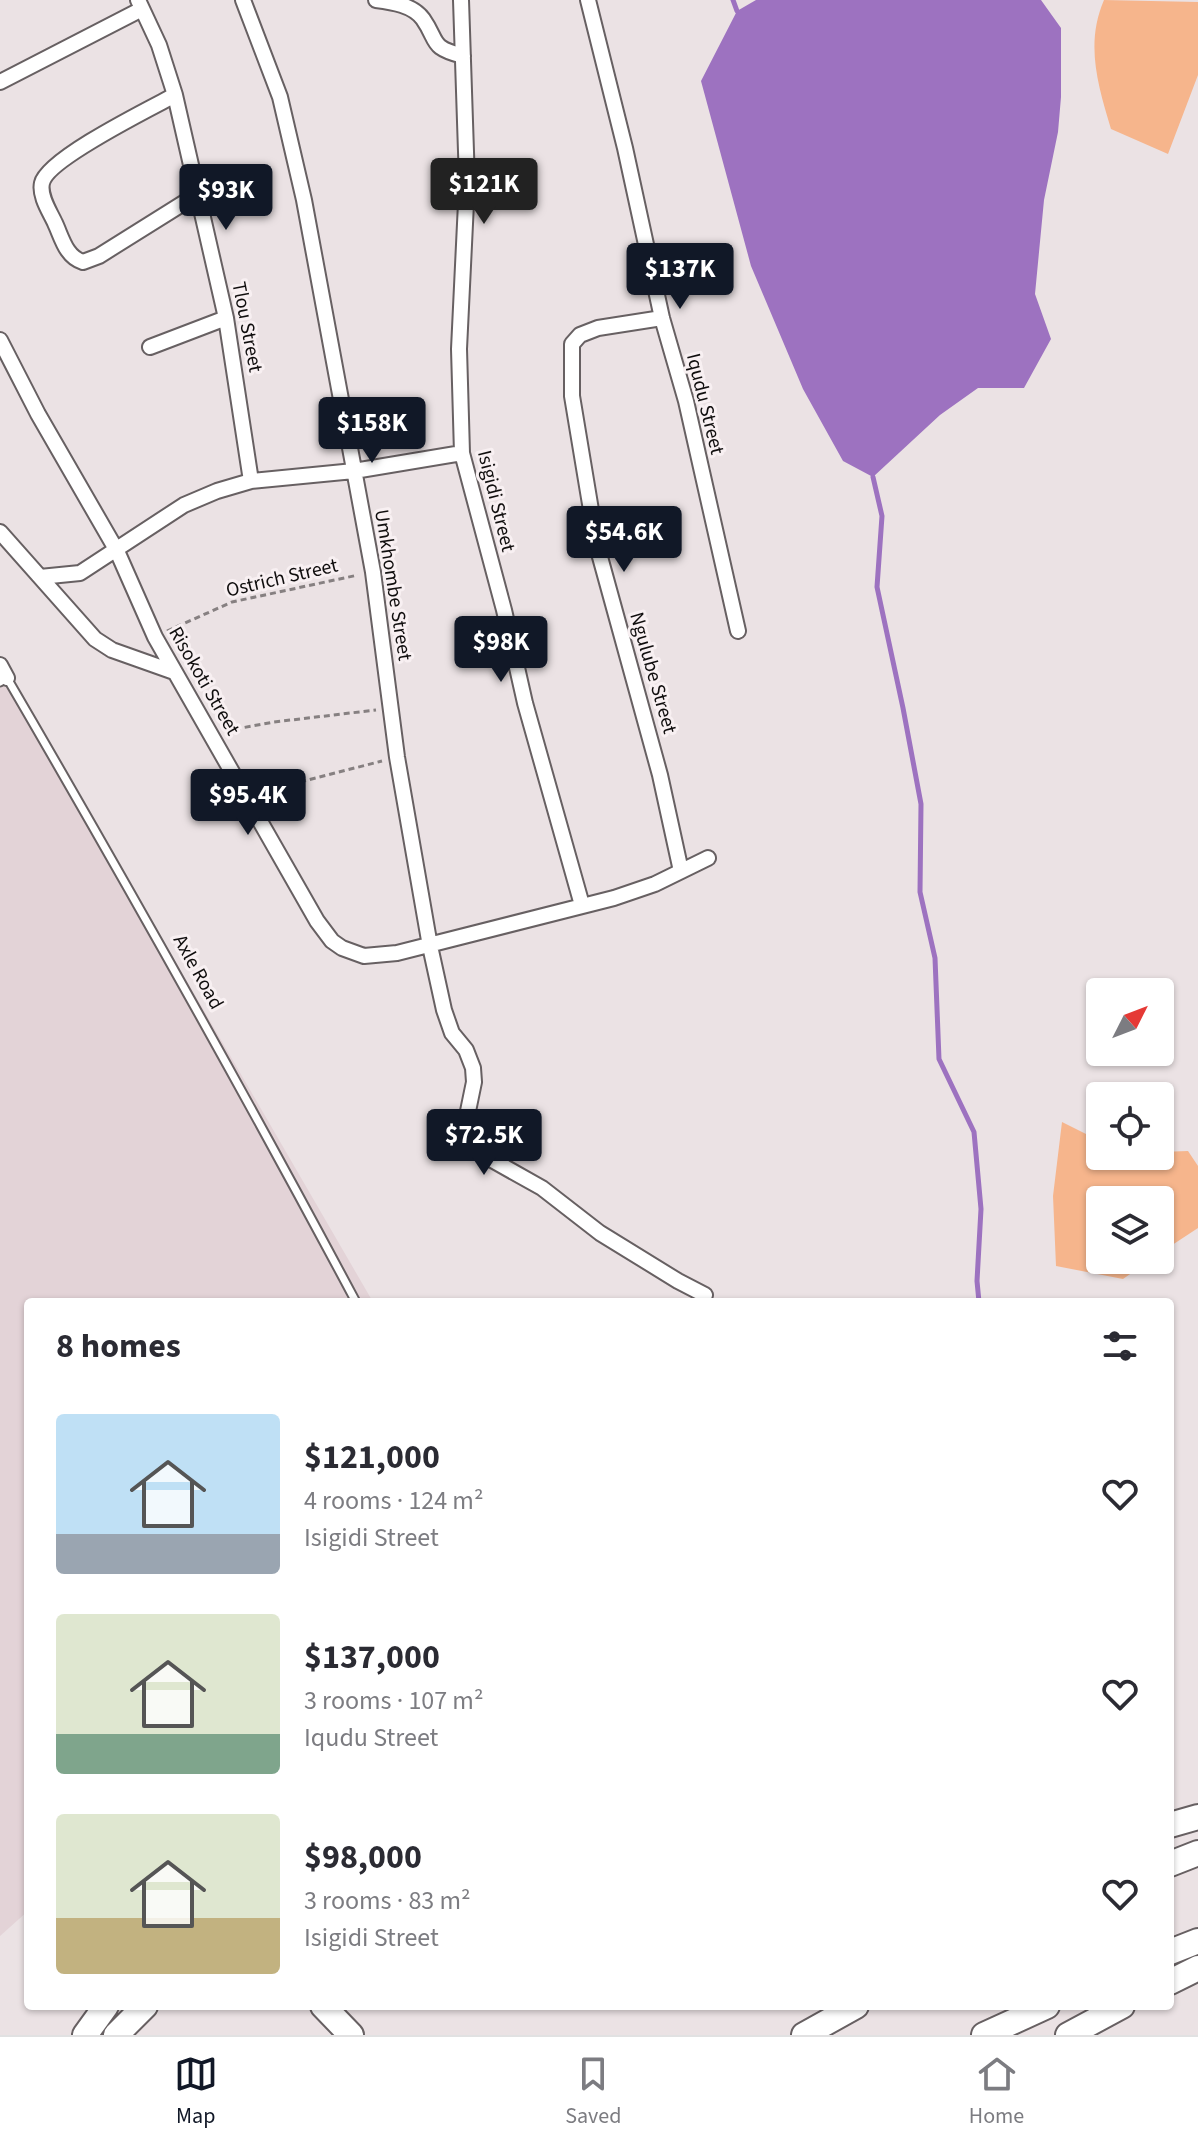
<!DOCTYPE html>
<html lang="en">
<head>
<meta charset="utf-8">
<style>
  :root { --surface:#fff; --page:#f7f7f7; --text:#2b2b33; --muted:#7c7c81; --line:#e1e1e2; --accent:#111827 }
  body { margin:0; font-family:"Source Sans 3",sans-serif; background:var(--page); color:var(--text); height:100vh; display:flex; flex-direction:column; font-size:30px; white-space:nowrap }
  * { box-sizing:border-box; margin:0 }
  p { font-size:26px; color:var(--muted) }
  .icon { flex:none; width:44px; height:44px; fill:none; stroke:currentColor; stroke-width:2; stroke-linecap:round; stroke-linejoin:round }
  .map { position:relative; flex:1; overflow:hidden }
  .details { position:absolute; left:24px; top:1298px; width:1150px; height:712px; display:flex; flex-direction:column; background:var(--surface); border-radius:8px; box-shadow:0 2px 6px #0004 }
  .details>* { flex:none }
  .needle { width:52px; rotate:48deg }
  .fabs { position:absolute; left:1086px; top:978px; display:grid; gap:16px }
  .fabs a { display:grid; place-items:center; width:88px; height:88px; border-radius:8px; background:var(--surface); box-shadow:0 2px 6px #0004; font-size:40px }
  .price { position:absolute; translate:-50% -68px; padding:0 18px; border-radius:8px; background:var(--accent); color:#fff; font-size:26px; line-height:52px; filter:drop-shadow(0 2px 4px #0008) }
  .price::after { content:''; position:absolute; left:50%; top:48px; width:24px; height:18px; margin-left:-12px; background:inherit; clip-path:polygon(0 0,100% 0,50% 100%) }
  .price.selected { background:#222; color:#fff }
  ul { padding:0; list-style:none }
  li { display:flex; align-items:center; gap:24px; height:200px; padding:0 32px }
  li span { display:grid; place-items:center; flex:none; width:224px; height:160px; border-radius:8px; color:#555 }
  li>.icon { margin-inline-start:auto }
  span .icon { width:96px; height:96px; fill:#fffc; stroke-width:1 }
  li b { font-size:34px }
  h2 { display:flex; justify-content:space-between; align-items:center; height:96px; padding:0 32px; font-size:34px }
  .tabs { display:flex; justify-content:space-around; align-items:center; height:112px; border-top:2px solid var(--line); background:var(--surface); font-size:22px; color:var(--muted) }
  .tabs a { display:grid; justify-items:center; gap:4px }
  .tabs .selected { color:var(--accent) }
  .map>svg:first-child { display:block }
  .built { fill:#e3d3d7 }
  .green { fill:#f6b58c }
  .water { fill:#9d72c0 }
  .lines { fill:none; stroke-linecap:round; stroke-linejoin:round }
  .stream { stroke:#9d72c0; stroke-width:5 }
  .service-casing { stroke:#676062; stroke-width:11 }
  .minor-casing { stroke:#676062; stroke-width:18 }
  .motorway-casing { stroke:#676062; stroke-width:28 }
  .path { stroke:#868081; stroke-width:3; stroke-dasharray:6 4; stroke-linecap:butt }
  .service { stroke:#fff; stroke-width:7 }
  .minor { stroke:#fff; stroke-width:14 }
  .motorway { stroke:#fff; stroke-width:24 }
  .labels { text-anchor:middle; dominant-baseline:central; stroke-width:6; stroke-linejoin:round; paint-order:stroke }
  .street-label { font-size:20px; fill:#100e0e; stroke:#f8f0f2 }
</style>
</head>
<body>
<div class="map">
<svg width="1198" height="2035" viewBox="0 0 1198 2035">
  <rect width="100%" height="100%" fill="#ebe2e4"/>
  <path class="built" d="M0,659l373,643h-345v609l-28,25z"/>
  <path class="green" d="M1104,0l94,2v73l-30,79 -57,-25c-13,-44 -26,-85 -7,-129z
    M1062,1122l38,19v15h60v-4l28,-1 10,15v62l-38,25v-53h-60v60h50l-27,19 -67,-13 -3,-70z"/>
  <path class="water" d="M756,0h285l20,28v69l-3,35 -14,68 -9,94 16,45 -27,49h-46l-38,27 -67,62 -30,-16 -40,-72 -52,-123 -50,-185 36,-70z"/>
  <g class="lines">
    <path class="stream" d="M733,0l4,11
      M873,477l9,39 -5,71 26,121 18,96 -1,88 15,66 4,101 35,73 7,77 -4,72 2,21"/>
    <defs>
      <path id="service" d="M0,682l7,-4c120,206 237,414 349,624"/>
      <path id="minor" d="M138,0l21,45 16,50 51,223 25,163
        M243,0l37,97 24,103 69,372 24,185 33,189 14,64 8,23 14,17 7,18 1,14 -7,34 1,24 8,11 66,37 58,45 78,48 27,14
        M376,0c16,2 37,5 47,19 16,23 6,28 40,37
        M461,0l6,182 -8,167 3,104 42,157 21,93 57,202
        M588,0l37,148 37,170 24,83 52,230
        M0,82l142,-73
        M175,95c-24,13 -128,64 -133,88 -3,13 8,29 13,40 7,15 11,34 28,39l16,-6 99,-62
        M662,318l-64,10 -18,7 -8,9v52l25,150 63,229 21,96
        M0,340l38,74 79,137 38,86 162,284 15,20 10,7 22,8 33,-3 217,-55 41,-14 53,-26
        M150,347l76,-29
        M0,532l95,107 17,11 62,22
        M40,577l40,-4 104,-68 33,-14 34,-10 103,-10 108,-18
        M0,665l7,13"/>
      <path id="motorway" d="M1170,1825l28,-8
        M1170,1864l28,-11
        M1170,1952l28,-11
        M1170,1982l28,-14
        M323,2006l28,29
        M85,2035l21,-29
        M116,2035l29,-29
        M804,2035l52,-29
        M984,2035l63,-29
        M1068,2035l54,-29"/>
    </defs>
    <use href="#service" class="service-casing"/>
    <use href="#minor" class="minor-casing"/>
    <use href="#motorway" class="motorway-casing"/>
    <path class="path" d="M167,631l65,-29 126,-27
      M225,731l49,-9 102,-12
      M264,799l32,-16 86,-22"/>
    <use href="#service" class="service"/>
    <use href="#minor" class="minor"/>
    <use href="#motorway" class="motorway"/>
  </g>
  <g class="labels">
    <g class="street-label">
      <text transform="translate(247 327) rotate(79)">Tlou Street</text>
      <text transform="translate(705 404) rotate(76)">Iqudu Street</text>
      <text transform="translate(496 501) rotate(76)">Isigidi Street</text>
      <text transform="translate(282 578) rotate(-13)">Ostrich Street</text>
      <text transform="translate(393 585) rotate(81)">Umkhombe Street</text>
      <text transform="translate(653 673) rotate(74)">Ngulube Street</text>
      <text transform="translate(204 681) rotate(60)">Risokoti Street</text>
      <text transform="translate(198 972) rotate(61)">Axle Road</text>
    </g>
  </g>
</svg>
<div class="fabs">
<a><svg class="needle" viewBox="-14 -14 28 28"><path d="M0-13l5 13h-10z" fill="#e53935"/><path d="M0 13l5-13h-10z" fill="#7c7c81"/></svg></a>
<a><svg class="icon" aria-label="locate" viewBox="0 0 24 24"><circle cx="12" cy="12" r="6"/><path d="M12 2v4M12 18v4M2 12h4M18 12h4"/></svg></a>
<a><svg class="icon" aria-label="layers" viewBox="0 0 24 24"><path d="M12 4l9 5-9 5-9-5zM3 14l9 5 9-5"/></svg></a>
</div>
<b class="price selected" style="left:484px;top:226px">$121K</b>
<b class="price" style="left:226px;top:232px">$93K</b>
<b class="price" style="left:680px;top:311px">$137K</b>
<b class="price" style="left:372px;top:465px">$158K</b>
<b class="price" style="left:624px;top:574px">$54.6K</b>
<b class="price" style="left:501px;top:684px">$98K</b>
<b class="price" style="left:248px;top:837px">$95.4K</b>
<b class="price" style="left:484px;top:1177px">$72.5K</b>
<section class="details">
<h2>8 homes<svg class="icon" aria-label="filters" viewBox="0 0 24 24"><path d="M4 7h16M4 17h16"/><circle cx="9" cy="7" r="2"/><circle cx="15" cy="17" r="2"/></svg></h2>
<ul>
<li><span style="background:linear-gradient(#bfe0f5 75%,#9aa5b1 0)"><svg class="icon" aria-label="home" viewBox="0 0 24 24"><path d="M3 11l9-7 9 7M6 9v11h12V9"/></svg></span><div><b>$121,000</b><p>4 rooms · 124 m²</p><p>Isigidi Street</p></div><svg class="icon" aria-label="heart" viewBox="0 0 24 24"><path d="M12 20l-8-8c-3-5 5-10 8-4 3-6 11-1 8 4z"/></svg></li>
<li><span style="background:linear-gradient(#dfe7d0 75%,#7fa58c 0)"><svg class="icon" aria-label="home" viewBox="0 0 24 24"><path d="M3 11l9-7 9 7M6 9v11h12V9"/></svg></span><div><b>$137,000</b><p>3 rooms · 107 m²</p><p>Iqudu Street</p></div><svg class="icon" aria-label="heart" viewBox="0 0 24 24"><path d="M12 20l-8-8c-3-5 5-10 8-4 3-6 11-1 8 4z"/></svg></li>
<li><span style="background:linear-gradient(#dfe7d0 65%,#c2b280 0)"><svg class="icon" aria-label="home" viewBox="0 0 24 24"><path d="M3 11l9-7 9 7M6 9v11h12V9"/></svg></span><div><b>$98,000</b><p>3 rooms · 83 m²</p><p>Isigidi Street</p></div><svg class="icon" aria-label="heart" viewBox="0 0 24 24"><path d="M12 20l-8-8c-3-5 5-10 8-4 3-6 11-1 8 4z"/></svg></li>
</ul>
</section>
</div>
<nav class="tabs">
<a class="selected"><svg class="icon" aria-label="map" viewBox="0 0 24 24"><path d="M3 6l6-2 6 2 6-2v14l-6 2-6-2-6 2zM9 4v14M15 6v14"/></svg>Map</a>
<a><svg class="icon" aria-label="saved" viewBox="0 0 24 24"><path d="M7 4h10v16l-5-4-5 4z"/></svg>Saved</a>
<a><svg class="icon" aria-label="home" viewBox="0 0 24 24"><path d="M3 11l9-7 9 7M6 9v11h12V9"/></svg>Home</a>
</nav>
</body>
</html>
